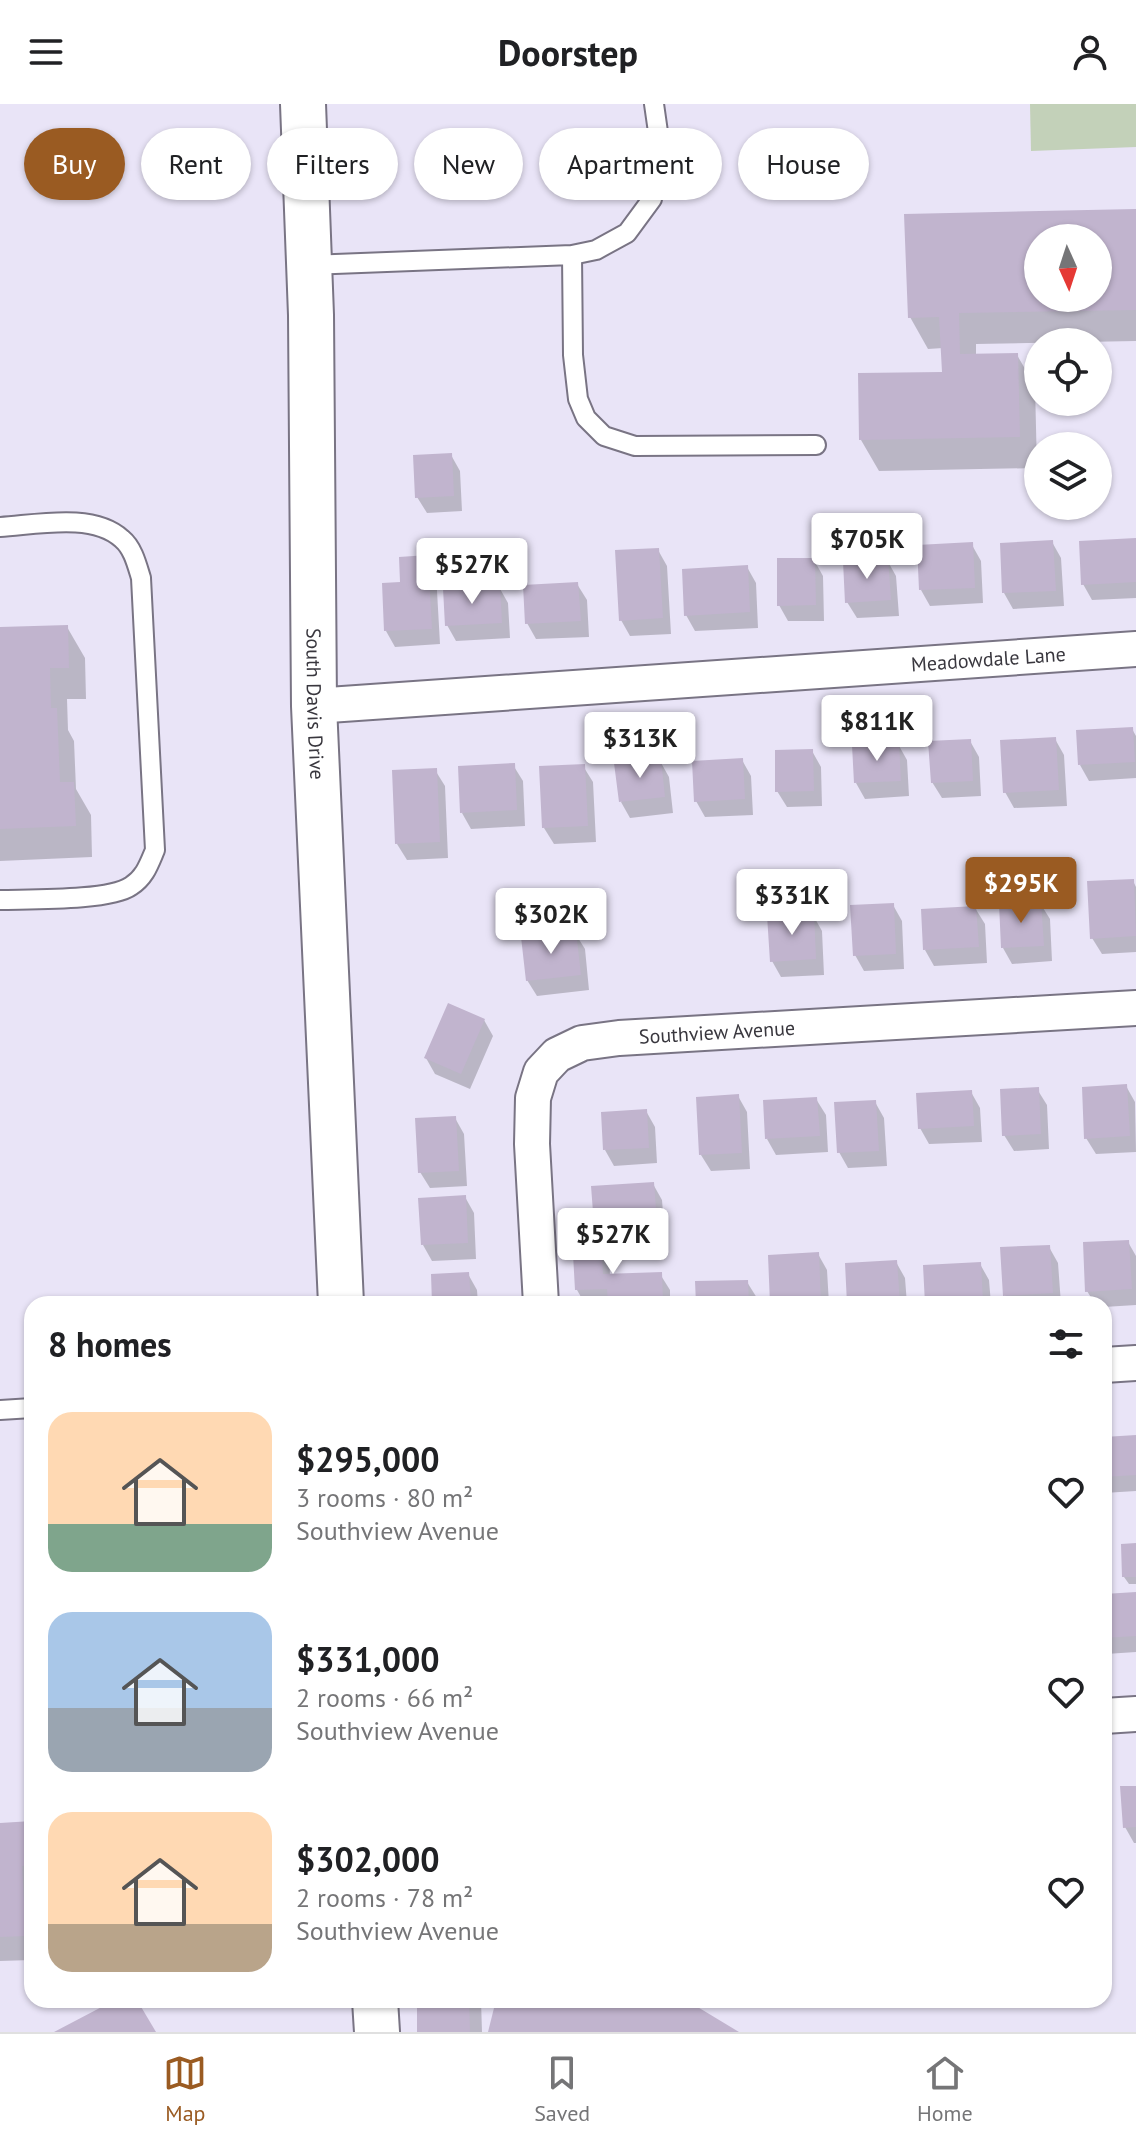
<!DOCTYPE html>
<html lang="en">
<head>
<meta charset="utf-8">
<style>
  :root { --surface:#fff; --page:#f6f6f6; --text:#202124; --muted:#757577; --line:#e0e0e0; --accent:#9a5b22 }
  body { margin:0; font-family:"PT Sans",sans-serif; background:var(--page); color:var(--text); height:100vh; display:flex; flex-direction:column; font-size:30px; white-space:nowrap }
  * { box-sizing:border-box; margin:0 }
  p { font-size:26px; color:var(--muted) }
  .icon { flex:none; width:44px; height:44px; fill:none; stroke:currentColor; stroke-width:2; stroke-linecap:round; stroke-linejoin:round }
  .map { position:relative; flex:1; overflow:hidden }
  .details { position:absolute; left:24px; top:1192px; width:1088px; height:712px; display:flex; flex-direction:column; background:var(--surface); border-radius:24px; box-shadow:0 2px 6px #0004 }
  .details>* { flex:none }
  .hud { position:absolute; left:24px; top:24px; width:1088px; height:72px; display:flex; gap:16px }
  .needle { width:52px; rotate:177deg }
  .fabs { position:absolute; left:1024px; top:120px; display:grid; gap:16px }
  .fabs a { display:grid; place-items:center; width:88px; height:88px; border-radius:50%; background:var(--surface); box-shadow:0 2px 6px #0004; font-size:40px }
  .price { position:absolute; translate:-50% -68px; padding:0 18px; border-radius:8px; background:#fff; color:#222; font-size:26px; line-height:52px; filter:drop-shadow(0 2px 4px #0008) }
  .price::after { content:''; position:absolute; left:50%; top:48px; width:24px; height:18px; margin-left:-12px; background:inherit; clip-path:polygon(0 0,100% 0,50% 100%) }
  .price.current { background:var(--accent); color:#fff }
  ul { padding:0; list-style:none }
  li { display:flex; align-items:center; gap:24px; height:200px; padding:0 24px }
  li span { display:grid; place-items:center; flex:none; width:224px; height:160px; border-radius:24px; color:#555 }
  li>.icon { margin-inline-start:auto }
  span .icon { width:96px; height:96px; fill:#fffc; stroke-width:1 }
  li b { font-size:34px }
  h2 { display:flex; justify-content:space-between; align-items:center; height:96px; padding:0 24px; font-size:34px }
  .pill { padding:0 28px; border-radius:36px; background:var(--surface); box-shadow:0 2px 6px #0004; font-size:28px; line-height:72px }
  .pill.current { background:var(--accent); color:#fff }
  header { display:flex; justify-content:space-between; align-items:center; height:104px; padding:0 24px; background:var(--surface); font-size:36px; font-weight:700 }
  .tabs { display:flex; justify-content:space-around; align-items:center; height:112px; border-top:2px solid var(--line); background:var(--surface); font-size:22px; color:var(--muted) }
  .tabs a { display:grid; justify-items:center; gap:4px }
  .tabs .current { color:var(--accent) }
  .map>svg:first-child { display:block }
  .green { fill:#c3d1b9 }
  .shadow { fill:#0003; fill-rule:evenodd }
  .building { fill:#c1b4ce; fill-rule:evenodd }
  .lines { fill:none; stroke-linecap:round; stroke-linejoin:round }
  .lane-casing { stroke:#797484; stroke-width:22 }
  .street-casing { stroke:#797484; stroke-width:38 }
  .secondary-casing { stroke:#797484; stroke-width:48 }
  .lane { stroke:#fff; stroke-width:18 }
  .street { stroke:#fff; stroke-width:34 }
  .secondary { stroke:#fff; stroke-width:44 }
  .labels { text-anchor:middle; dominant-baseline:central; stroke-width:7; stroke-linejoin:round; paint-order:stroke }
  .street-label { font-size:20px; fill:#39373e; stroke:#f6f3fe }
</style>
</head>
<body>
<header><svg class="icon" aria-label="menu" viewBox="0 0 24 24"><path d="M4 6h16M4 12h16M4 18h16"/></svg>Doorstep<svg class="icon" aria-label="person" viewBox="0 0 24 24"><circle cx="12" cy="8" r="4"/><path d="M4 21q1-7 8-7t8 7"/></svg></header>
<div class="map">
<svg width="1136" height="1928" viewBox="0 0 1136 1928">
  <rect width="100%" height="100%" fill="#e9e4f7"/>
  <path class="green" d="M1030,0h106v43l-105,4z"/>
  <path class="shadow" d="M1136,107v130l-160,3v11h41l18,31 2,82 -158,3 -18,-31 83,-66 -1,-26 -15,1 -18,-32 -4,-101zM1038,134h60v60h-60z
    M451,351l9,16 2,40 -35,2 -10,-16z
    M1136,436v58l-44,2 -9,-16z
    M1052,438l9,16 3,48 -51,3 -9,-16z
    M972,441l9,16 2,42 -53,3 -9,-16z
    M658,446l9,16 4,68 -41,2 -9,-16z
    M427,453l9,16 4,71 -45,3 -9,-16 16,-47z
    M814,456l9,16 1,45h-36l-9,-16z
    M887,456l9,16 3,40 -42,2 -10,-16z
    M747,463l9,16 2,45 -63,3 -9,-16z
    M577,480l10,16 2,37 -53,2 -9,-16z
    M499,483l9,16 2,35 -54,3 -9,-16z
    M67,523l18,31 1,41h-19l1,31 6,11 2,48 15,26 1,42 -92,4v-232z
    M1132,625l4,7v42l-47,3 -9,-16z
    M1055,635l9,16 3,51 -53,2 -9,-16z
    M970,637l9,16 2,39 -39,2 -10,-16z
    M898,640l9,16 2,36 -44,3 -9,-16z
    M812,647l9,16 1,39 -35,1 -10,-16z
    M742,656l9,16 2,39 -48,2 -9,-16z
    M660,657l9,16 4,36 -43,5 -9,-16z
    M513,661l10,16 2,45 -54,3 -9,-16z
    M583,662l10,16 3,60 -42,2 -10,-16z
    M435,666l10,16 3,72 -41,2 -10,-16z
    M1133,777l3,6v65l-34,2 -10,-16z
    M1040,799l10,16 2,42 -40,3 -9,-16z
    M893,801l9,16 2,48 -40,2 -9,-16z
    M975,804l10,16 2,39 -53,3 -9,-16z
    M813,811l9,16 2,44 -43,2 -9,-16z
    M575,829l10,16 4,41 -52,6 -10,-16z
    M484,916l9,16 -23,53 -35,-15 -9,-16z
    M1126,982l9,16 1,50 -40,2 -10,-16z
    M1037,985l10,16 2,44 -35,2 -10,-16z
    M971,988l9,16 2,34 -53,2 -9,-16z
    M738,992l9,16 3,57 -39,2 -10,-16z
    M816,995l10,16 2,37 -52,3 -9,-16z
    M875,998l9,16 3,48 -39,2 -9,-16z
    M646,1007l9,16 2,36 -43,3 -9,-16z
    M455,1014l9,16 3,52 -37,2 -10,-16z
    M653,1080l9,16 2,25 -60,3 -9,-16z
    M465,1093l9,16 2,46 -44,2 -9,-16z
    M600,1133l9,16 1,23 50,-2 10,16v14h-85l-8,-14z
    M1128,1138l8,14v49l-32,2v-3h-9l-8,-13z
    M1049,1143l9,16 3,41h-51l-5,-9z
    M818,1150l9,16 2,34h-57z
    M896,1158l9,16 2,26h-58z
    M980,1160l9,16 2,24h-64l-2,-37z
    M468,1170l9,16 1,14h-44z
    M747,1178l10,16v6h-59z
    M1136,1333v54l-32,2v-54z
    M1136,1441v39h-7l-5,-7z
    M1136,1490v58l-30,2 -2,-4v-54z
    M1136,1684v55h-2l-9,-16z
    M32,1719v137l-32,1v-136z
    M419,1896h62l1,32h-63z"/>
  <path class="building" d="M1136,105v101l-177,3 1,41 58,-1 2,84 -161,3 -1,-67 84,-1 -3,-55 -31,1 -4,-104zM1038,134h60v60h-60z
    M452,349l2,43 -39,2 -2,-43z
    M1136,434v44l-55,3 -2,-44z
    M1053,436l3,51 -54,2 -2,-50z
    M973,438l2,46 -56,2 -2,-45z
    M659,444l4,70 -44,3 -4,-71z
    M428,451l4,74 -48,2 -2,-48 18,-1 -1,-25z
    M777,454h38l1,47 -39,1z
    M888,454l3,42 -46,3 -2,-42z
    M748,461l2,47 -66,4 -2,-47z
    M578,478l3,39 -56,3 -2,-39z
    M500,481l2,38 -57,3 -2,-38z
    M68,521l1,43h-19l1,40h6l3,74h14l2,44 -76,3v-202z
    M1133,623l2,35 -57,3 -2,-35z
    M1056,633l3,53 -56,3 -3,-53z
    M971,635l2,42 -42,2 -3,-42z
    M899,638l2,39 -47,2 -2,-38z
    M813,645l1,42 -39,1v-42z
    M743,654l2,41 -51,3 -2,-41z
    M661,655l4,38 -46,5 -5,-39z
    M515,659l2,47 -57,3 -2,-47z
    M585,660l3,62 -46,2 -3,-62z
    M437,664l3,74 -45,2 -3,-74z
    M1134,775l2,57 -46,3 -3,-58z
    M1041,797l3,45 -43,2 -2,-45z
    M894,799l2,51 -43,2 -3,-51z
    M976,802l3,41 -56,3 -2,-41z
    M814,809l2,46 -46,3 -3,-47z
    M576,827l5,44 -55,6 -5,-44z
    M448,899l37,16 -24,55 -37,-16z
    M1127,980l3,52 -46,3 -2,-52z
    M1039,983l2,47 -39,2 -2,-47z
    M972,986l2,36 -56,3 -2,-36z
    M739,990l3,59 -43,2 -3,-58z
    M817,993l3,39 -55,3 -2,-39z
    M876,996l3,51 -42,2 -3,-51z
    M647,1005l2,39 -46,2 -2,-38z
    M456,1012l3,55 -41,2 -3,-55z
    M654,1078l2,27 -63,3 -2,-26z
    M466,1091l2,48 -47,2 -3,-47z
    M601,1131l2,39 59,-2 1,32h-55l-1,-15 -32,1 -3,-54z
    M1129,1136l3,49 -47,3 -2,-50z
    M1050,1141l3,48 -50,3 -3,-49z
    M819,1148l2,52h-51l-2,-49z
    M897,1156l3,44h-53l-2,-41z
    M981,1158l2,41 -58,1 -2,-39z
    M469,1168l2,32h-39l-1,-30z
    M748,1176l1,24h-53l-1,-23z
    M1136,1331v40l-32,2v-40z
    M1136,1439v34h-14l-1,-33z
    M1136,1488v44l-32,2v-44z
    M1120,1682h16v41l-13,1z
    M32,1717v44l-10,1 4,70 -26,1v-114z
    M115,1896h22l19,32h-102z
    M417,1896h52l1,32h-53z
    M496,1896h190l53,32h-251z"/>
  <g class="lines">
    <defs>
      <path id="lane" d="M572,151l1,100 5,44 8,19 18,18 31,10 181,-1
        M309,161l263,-10 24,-5 31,-17 25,-34 6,-67 -4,-28
        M0,423c35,-2 93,-15 122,12 11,9 15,26 19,39l14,272c-6,14 -10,27 -24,36 -21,15 -101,13 -131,14
        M0,1306l32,-2"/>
      <g id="street">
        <path id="s1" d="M314,602l822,-57"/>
        <path id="s2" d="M541,1200l-9,-160 1,-46 8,-26 16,-17 25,-12 37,-5 517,-30"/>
        <path d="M1104,1261l32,-2"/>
        <path d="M1104,1612l32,-2"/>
      </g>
      <g id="secondary">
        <path id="s3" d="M303,0l8,211 3,391 27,598"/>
        <path d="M375,1896l2,32"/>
      </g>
    </defs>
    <use href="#lane" class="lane-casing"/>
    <use href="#street" class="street-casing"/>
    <use href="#secondary" class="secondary-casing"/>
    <use href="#lane" class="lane"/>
    <use href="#street" class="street"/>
    <use href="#secondary" class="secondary"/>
  </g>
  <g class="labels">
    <g class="street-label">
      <text stroke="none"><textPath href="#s1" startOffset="676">Meadowdale Lane</textPath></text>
      <text stroke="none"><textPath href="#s3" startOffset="600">South Davis Drive</textPath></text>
      <text stroke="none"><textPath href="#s2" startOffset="420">Southview Avenue</textPath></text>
    </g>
  </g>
</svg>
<div class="fabs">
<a><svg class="needle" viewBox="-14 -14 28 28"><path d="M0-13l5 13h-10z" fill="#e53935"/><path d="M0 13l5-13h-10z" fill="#757577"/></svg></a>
<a><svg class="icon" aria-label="locate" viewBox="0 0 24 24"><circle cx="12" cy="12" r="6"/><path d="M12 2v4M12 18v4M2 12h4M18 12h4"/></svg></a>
<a><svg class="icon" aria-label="layers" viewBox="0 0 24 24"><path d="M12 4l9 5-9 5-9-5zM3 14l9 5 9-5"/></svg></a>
</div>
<b class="price" style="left:867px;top:477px">$705K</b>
<b class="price" style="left:472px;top:502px">$527K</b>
<b class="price" style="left:877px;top:659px">$811K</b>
<b class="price" style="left:640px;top:676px">$313K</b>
<b class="price current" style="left:1021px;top:821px">$295K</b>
<b class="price" style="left:792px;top:833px">$331K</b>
<b class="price" style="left:551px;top:852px">$302K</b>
<b class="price" style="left:613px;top:1172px">$527K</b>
<div class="hud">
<a class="pill current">Buy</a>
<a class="pill">Rent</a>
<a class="pill">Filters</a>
<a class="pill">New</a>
<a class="pill">Apartment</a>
<a class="pill">House</a>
</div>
<section class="details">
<h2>8 homes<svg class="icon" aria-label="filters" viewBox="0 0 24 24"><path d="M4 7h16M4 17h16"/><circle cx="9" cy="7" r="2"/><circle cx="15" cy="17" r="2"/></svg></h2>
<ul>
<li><span style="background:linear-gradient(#ffd9b3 70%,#7fa58c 0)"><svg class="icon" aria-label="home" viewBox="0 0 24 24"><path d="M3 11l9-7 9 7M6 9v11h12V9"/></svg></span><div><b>$295,000</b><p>3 rooms · 80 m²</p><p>Southview Avenue</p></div><svg class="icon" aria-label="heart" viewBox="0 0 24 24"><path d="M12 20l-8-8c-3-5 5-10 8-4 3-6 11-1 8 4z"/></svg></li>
<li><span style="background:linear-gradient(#a9c7e8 60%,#9aa5b1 0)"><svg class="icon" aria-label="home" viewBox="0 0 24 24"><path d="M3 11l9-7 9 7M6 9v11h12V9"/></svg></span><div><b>$331,000</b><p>2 rooms · 66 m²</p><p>Southview Avenue</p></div><svg class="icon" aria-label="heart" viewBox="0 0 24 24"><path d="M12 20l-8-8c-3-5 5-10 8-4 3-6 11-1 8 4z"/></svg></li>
<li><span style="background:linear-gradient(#ffd9b3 70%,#b9a48a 0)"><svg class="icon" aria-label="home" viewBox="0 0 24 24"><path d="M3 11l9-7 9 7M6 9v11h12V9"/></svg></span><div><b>$302,000</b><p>2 rooms · 78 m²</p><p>Southview Avenue</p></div><svg class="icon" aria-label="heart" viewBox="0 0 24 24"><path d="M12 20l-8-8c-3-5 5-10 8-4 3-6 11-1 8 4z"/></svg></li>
</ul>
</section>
</div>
<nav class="tabs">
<a class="current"><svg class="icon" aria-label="map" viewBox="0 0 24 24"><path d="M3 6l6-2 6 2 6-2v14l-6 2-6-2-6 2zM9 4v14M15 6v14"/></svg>Map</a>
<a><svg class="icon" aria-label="saved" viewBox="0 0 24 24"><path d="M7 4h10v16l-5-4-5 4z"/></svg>Saved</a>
<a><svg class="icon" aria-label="home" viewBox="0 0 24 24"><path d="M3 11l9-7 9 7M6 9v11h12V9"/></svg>Home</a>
</nav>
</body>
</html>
